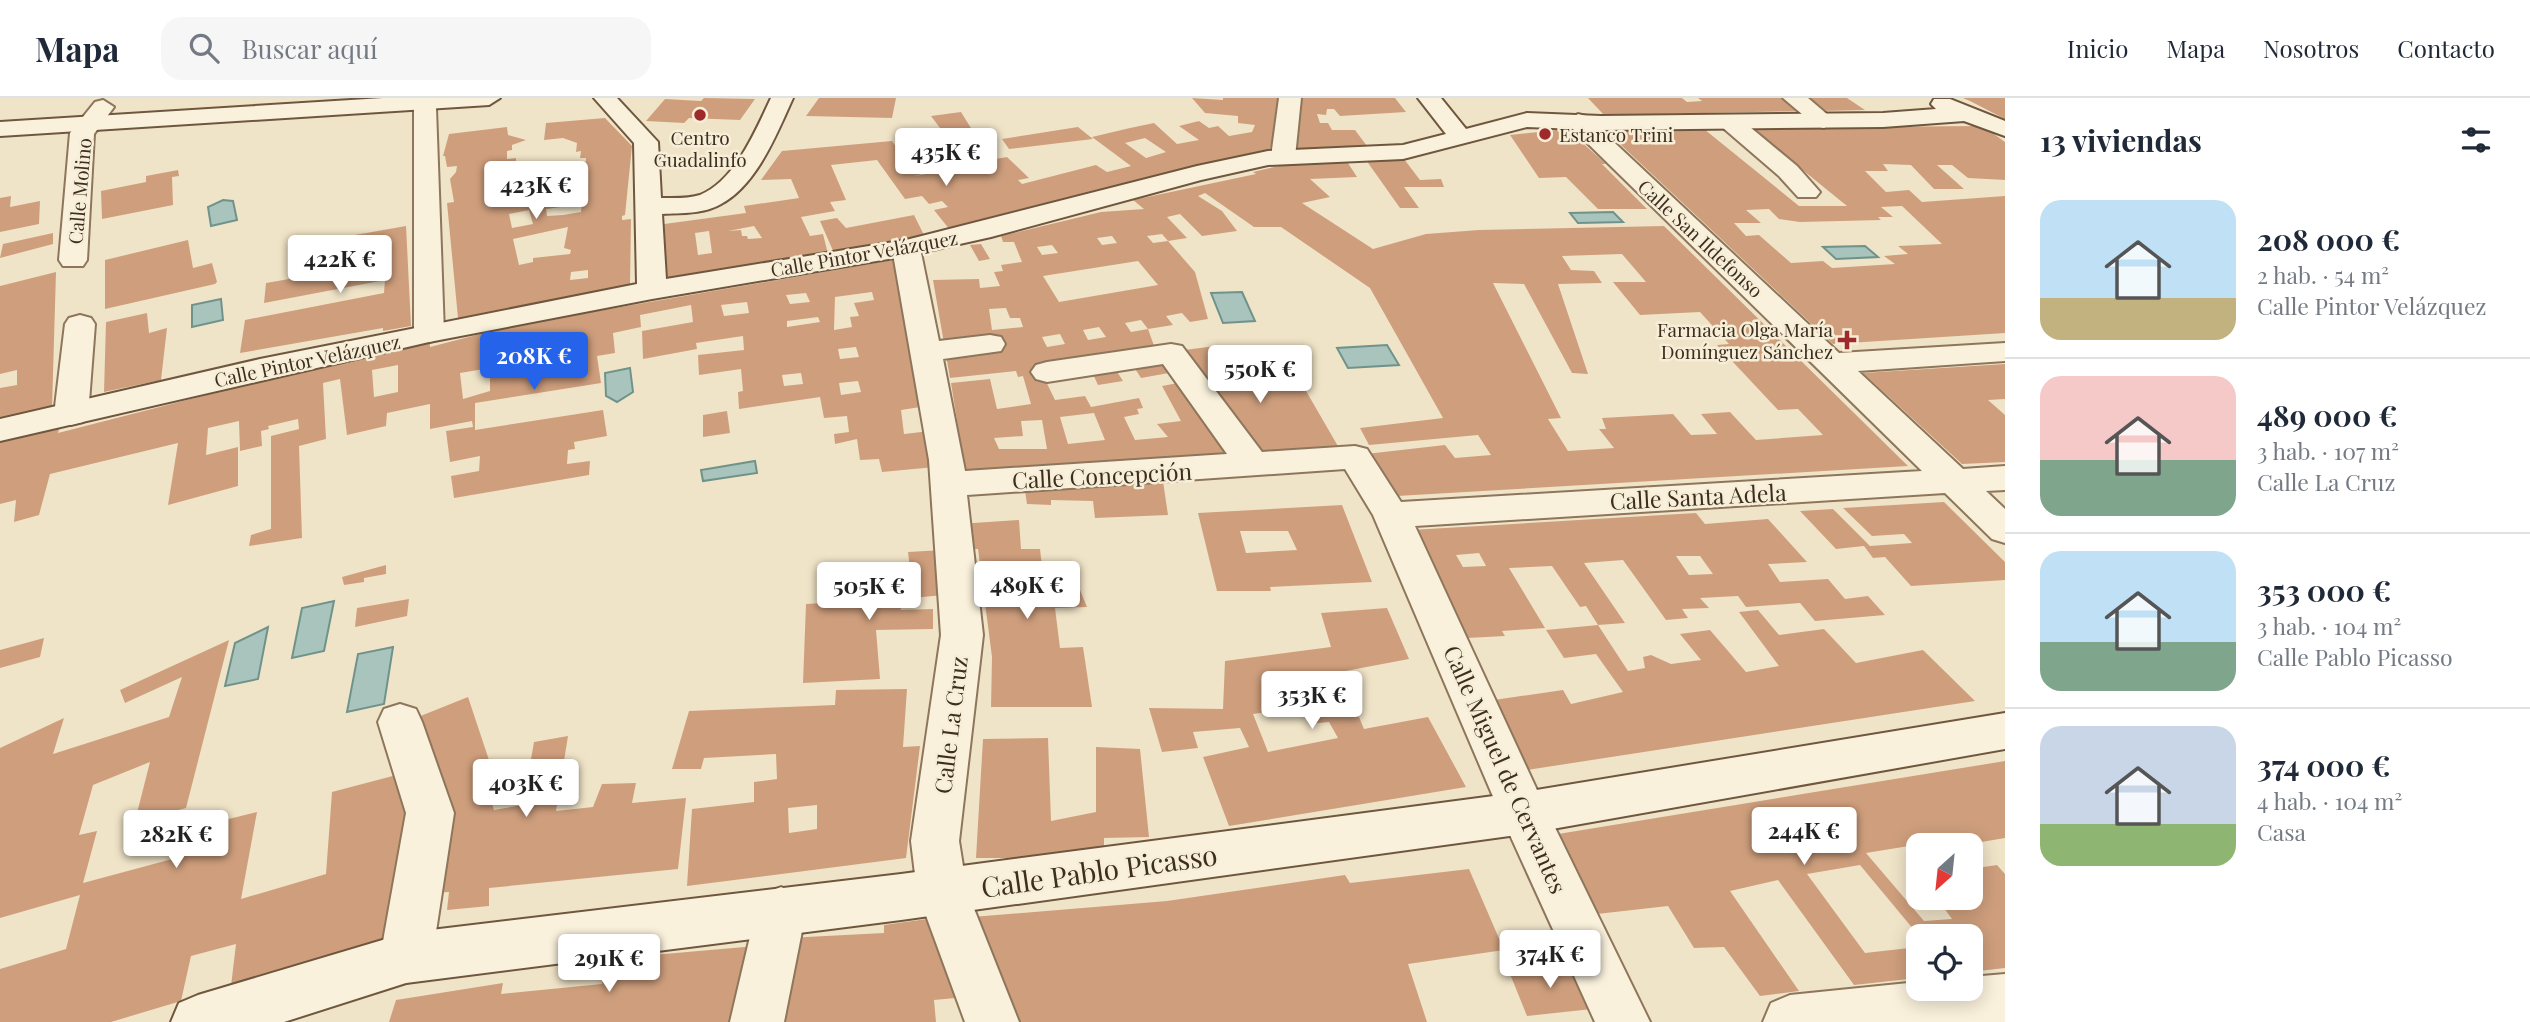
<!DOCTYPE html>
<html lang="es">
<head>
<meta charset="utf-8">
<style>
  :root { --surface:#fff; --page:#f6f6f7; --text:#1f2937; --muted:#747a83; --line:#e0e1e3; --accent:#2563eb }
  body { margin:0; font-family:"Playfair Display",serif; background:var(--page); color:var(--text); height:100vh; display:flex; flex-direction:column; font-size:26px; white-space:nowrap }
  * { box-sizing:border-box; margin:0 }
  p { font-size:23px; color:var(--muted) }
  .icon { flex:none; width:38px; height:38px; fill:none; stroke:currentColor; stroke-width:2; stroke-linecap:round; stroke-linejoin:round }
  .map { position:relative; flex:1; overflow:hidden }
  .side { display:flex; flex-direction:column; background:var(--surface); width:525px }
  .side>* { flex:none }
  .needle { width:46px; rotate:207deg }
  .controls { position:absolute; left:1906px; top:735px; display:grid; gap:14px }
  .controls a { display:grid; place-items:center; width:77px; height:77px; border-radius:14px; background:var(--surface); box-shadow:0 4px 18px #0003; font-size:35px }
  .price { position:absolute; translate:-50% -60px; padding:0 16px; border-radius:7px; background:#fff; color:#222; font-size:23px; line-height:46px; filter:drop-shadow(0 2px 4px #0008) }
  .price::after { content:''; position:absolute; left:50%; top:42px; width:21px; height:16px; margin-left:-10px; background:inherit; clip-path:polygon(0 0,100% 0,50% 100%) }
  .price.selected { background:var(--accent); color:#fff }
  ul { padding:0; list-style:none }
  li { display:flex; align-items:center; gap:21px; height:175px; padding:0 35px }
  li+li { border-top:2px solid var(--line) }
  li span { display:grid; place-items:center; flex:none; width:196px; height:140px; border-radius:21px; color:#555 }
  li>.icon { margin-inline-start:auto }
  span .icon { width:84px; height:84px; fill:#fffc; stroke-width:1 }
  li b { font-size:30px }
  h2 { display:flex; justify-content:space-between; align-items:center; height:84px; padding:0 35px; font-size:30px }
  header { display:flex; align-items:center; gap:42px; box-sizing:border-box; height:98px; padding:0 35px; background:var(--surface); border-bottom:2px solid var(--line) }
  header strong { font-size:33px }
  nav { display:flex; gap:38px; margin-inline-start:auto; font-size:24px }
  .search { width:490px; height:63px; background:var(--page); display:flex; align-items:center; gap:18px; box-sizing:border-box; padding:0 24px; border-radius:21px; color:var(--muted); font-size:26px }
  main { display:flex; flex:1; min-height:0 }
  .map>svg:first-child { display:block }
  .water { fill:#a9c4bc; stroke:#6f938a; stroke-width:2 }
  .building { fill:#cf9f7d; fill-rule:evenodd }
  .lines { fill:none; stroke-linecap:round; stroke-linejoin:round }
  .street-casing { stroke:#8d765c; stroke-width:4 }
  .secondary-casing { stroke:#6f573f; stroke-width:4 }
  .street { fill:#faf1dc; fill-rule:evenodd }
  .secondary { fill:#faf1dc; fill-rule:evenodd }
  .poi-dot { fill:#9e2a2b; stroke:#f7eed8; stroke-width:2.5 }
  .labels { text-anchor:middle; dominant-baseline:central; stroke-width:5; stroke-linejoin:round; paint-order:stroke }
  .far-poi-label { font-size:19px; fill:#3d2e20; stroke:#f7eed8; text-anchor:start }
  .far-street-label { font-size:19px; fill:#3d2e20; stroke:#f7eed8 }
  .street-label { font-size:23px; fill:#3d2e20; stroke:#f7eed8 }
  .near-street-label { font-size:28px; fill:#3d2e20; stroke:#f7eed8 }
</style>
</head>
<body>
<header>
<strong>Mapa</strong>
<div class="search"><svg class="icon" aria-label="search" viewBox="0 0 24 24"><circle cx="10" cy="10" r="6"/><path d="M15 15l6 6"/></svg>Buscar aquí</div>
<nav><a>Inicio</a><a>Mapa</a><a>Nosotros</a><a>Contacto</a></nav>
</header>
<main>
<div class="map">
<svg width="2005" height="924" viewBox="0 0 2005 924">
  <rect width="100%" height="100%" fill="#f0e4c8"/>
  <path class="water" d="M223,102l10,1 4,19 -26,6 -3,-19z
    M1613,114l10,10 -45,1 -8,-10z
    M1865,148l13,11 -42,2 -13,-12z
    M1242,194l13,29 -32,2 -12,-30z
    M221,201l2,21 -31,7v-22z
    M1387,247l12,20 -51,3 -11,-20z
    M630,270l3,24 -16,10 -11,-6 -1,-23z
    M755,363l2,12 -54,8 -2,-11z
    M334,503l-10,50 -32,7 10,-50z
    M268,529l-10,52 -33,7 10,-43z
    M393,549l-9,57 -37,8 11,-58z"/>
  <path class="building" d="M704,0l51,1 -15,21 -51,-2 -5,5 -38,-2 19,-22 36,2z
    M819,0h77l-4,20 -86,-2z
    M1192,0l31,2v-2h59l-12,52 -320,80 -16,-20 14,-3 -6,-6 -13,3 -7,-8 -17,3 -28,-39 -46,5 15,35 -16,2 5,9 -34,6 9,19 13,-2 5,20 -170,27 -1,-56 89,-12 -2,-7 55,-8 -8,-19 -30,1 21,-29 110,-10 8,12 19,-2 13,20 -18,5 52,-8 -16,-24 30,-5 16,20 11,-2 22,21 -11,2 4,4 74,-19 11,7 24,-6 -39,-29 38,-9 24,-5 23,21 22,-4 -20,-14 20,-5 10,7 9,-2 11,10 23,-4 3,-7 -17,-2v-7l-33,-3zM1145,40l21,14 -20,6 -21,-15zM754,128l8,12 -14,1 -1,-3h-5l-1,-6 -13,1zM709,133l3,22 -14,2 -3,-22z
    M1299,0h96l11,14 -66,4 -6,-7h-7l-1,6 -9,-1 3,9h8l4,7h23l15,20 -72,2 -9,-5z
    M1588,0h94l5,4 15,-1 -4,-3h92l18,13 -204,4z
    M1802,0h45l18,12 -45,1z
    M1963,0h42v21l-33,-17z
    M961,14l13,21 -28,3 -15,-20z
    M605,20l27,28 -7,69 -3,1v4l9,-1 -1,66 -172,33 -11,-115 7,-1 -4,-23 6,-7 1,-6 -10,1 -2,-11h-2l6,-22 58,-7 1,8 18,5 -14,5v5l-5,1v8l9,-1v8l7,-1 1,5 11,2 -13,4v6l-5,1v10l-10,2 1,6 19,-3 -1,-6 16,-3 1,6 16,-2 2,14 -15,2 1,7 16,-1 18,-3 5,-54h-6l1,-7 -5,1 1,-9 -14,-5 -19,2 2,-17zM529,112l4,14 -21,4 -3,-14zM568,129l-4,21 7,2 -1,4 -37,4v4l-14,3 -6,-26zM588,172v8l-18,2 1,-8z
    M1975,28l12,3 18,13v38l-37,-2 -16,-13h-15l27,24h-30l-23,-24 -28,-1 5,7h-23l21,21 23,-2 13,12 83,-6v137l-172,11 -228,-214 99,-1 95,77h48l-96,-78zM1902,108l40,38 -44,2 10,8 -24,2 11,8 -63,4 -9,-7 -32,2 -32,-28 -13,1 -12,-13h27l-15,-13 23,-1 10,10 21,3 81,-2 -3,-3h15l-12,-10z
    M1078,29l15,12 -84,10 -7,-10z
    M1567,31l39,35h-4l45,45h-49l-32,-32 -27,1 -29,-43z
    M1404,61l16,21 21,-1 3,8h-40l15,21h-19l-34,-48z
    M1346,62l11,17 -47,2 20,18 -28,6 71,46 53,-15 53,-4 185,-4 244,240 -511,30 -31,-42 79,-9 10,13 36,-3 -13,-20 -109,10 -9,-17 83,-10 -73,-130 -89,-61h-27l-49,-34 -7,3 24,15 15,20 -35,5 -22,-22 -13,3 20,21 -19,3 27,31 13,47 -18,3 -8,-9 -16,3 7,9 -25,4 -7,-9 -16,3 6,9 17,-3 9,25 -118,13 16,33 30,-4 6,11 48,-9 4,10 -6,1 2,5 -15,3 11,23 33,-3 -11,-13 24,-3 -19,-35 27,-5 55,81 -252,11 -27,-2 -14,-88 39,-4 7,30 34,-5 -8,-28 -5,1 -2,-6 -66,7 -17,-98 46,-1 1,9 20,-2 -6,-14 9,-1 -2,-6 21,-3 -8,-20h-11l-2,-6 100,-24 43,-3 -11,-9 123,-26 -3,-2 42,-10zM1162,136l6,7 -15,2 -6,-7zM1112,138l5,7 -15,2 -5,-7zM1052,147l6,8 -16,2 -5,-8zM1622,156l24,28h-33l27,33 60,-3 29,32 -12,1 61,65 20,-1 25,26 -67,5 -26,-28 -29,2 16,20 -26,1 -18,-21 -71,4 4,11h-7l15,19 -46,3 -20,-32 13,-1 -68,-135 31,1 48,89 16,1 -30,-90 44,-1 -8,-12 -23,-1 -9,-14zM1138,163l20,24 -99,17 -16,-26zM1006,210l4,10h10l3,9 -31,3 -3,-21zM1099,229l7,10 -18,3 -5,-10zM1060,236l5,10 -18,3 -5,-10zM1094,315l11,27 -37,4 -8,-27zM1042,322l5,29h-48l-5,-11 29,-2 -2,-15z
    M178,72l1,6 -7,1 1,28 -71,14 -1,-28 45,-9v-6z
    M11,98l-1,11 30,-6 -1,23 -39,8v-34z
    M914,117l10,20 -90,18 -14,-32 17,-3 9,10z
    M406,128l5,100 -28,5v-3l-143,25 5,-33 139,-27 1,-13 -121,23 2,-20 29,-5 2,-12 57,-11 1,-20zM350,169v8l-18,3v-7z
    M53,135v11l-53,14 3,-14z
    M188,142l5,28 19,-5 5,19 -2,2 -110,25v-49z
    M981,146l9,15 -11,2 -9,-16z
    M893,162l15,51 19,95 -26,4 3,24 26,-3 5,36 -53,5 -3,-13 -19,1 -3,-21 -22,5 -1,-10 15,-2 -2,-16 -23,2 -4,-21 -81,12 -1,-17 5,-1 -2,-22 -42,6 -1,-20 46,-5 -1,-14 -47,7 1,6 -54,10 -1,-28 51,-9 -2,-17 -51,10 1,12 -28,6 2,20 -18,3 4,27 -126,20v27l128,-20 4,26 -33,6 1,7 -7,1 -1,14 23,-3 -1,14 -135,23 -3,-22 28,-5 1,-15 -30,6 -4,-31 27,-4 -1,-6 -42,8v-25l-43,9 -1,13 -39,9 -7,-56 -17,4 3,56 -27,7 3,92 -53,8 2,-11 20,-6v-93l28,-7 -1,-10 -30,7 1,3 -8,2 1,15 -22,5 -1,-30 -31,7 -2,27 32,-8v39l-70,19 10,-62 -128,31 -11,41 -25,7 2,-22 -16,4v-63l60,-15 -2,7 215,-55 157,-35v4l81,-21zM872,194l2,8 -20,3 5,13 -9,1 2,10 -18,3 1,-33zM806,195l4,9 -20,2 -4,-9zM747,204l2,11 -25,3 -3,-11zM818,219l2,5 -33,5v-6zM564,249l1,10 -19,4 -6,-5 5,-6zM856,249l3,10 -19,2 -2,-10zM512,259l-1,11 -21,3v20l-27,8 -3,-26 30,-5v-7zM398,267v27l-24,5 -2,-27zM801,275l2,11 -19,2 -2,-11zM858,283l3,11 -20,3 -2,-12z
    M56,174l-4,136 -52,12v-32l17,-3v-15l-17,4v-88z
    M147,215l2,20 18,-5 -6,52 -57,12 2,-70z
    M1224,247l29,37 45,-5 41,71 -86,9 -77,-106z
    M1170,259l10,14 -39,7 -9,-14z
    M2005,266v35l-17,1 17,15v47l-43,2 -99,-91z
    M1114,269l9,14 -25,4 -7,-15z
    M727,313l3,22 -27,4v-22z
    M1112,381l1,6 50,-4 5,34 -73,3 -2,-17 -42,-1v5l-24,-1 -3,-20z
    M1944,404l61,60v18l-94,6 -26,-29 -12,1 -9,-12 -28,3 -36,-38 33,-2 37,37 42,-3 -8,-9 -32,2 -29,-28z
    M1342,407l30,77 -102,5 1,4h-54l-19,-78zM1240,433h48l9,19 -51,3z
    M1696,415l9,11 63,-5 39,43 -39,2 12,18 48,-3 17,20 23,-3 17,19 -70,6 -15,-18 -54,4 -8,-11 -38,2 9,10 -27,1 6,9 -22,2 -43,-60 -39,3 41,60 -27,2 -12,-19 -6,1 -28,-41 -43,2 36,60 -43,3 3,5 -38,2 -56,-108zM1479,455l7,13 -23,1 -7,-12zM1676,458h24l13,18 -24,1z
    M1019,422l2,29h19l2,18 29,1 16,39 -32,1 5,40 23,-1 9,60h-101l1,-50 -14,-108h-17l-2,-25z
    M943,452l2,45 -46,4 2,11 32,-1v20l-57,1 4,49 -77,4 3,-79 69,-4 -2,-27 37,-4 -2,-17z
    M386,467v9l-22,4v4l-20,3 -2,-8z
    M409,501l-2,17 -52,11 2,-19z
    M1387,510l22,51 -69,13 24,57 64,-12 38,70 -237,39 -26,-69 46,-10 -9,-19 -47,4 5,16 -36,4 -13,-44 74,1 2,-48 106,-14 -10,-34zM1302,609l7,17 20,-2 9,16 -70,14 -15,-38z
    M1758,512l21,25 45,-6 32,34 67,-13 52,51 -448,69 -33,-70 69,-10 8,14 52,-12 -27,-38 -32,4 -18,-28 52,-5 30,46 17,-3 -2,-11 8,-2 20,9 30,-4 -21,-26 30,-4 36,42 33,-6 -40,-54z
    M44,540l-4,19 -40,11v-18z
    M229,542l-43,168 -51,13 15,-59 -57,23 -14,50 18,-4 -14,52 93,-25 4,-27 77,-19 -16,87 85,-25 6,-82 72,-19 6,29 -14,134 -165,50 5,-42 -45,12 -10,45 -70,21h-111v-53l66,-20 14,-54 -80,23v-170l64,-30 -11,36 116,-37 13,-40 -57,26 -5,-13z
    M907,591l-4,58 17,-1 -14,112 -219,28 5,-77 62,-7v-20l23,-3 -1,-25 -72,4 -3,11h-29l17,-58 146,-6 1,-15zM817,707v24l-28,4 -1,-25z
    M468,599l32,96 -10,4 4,13 29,-5 11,-63 34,-6 -12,75 37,-4 9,-23 34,-1 -4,20 54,-5 -8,71 -189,19v18l-42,4 2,-18 -18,1 -18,-174z
    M1048,640l3,83 45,-9v-65l44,2 9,88 -45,1v8l-51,12h-77l7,-119z
    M2005,663v77l-41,7h-46v3l-3,-3 -49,8 58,68 28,-2 -8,-11 16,-1 -8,-9h18v-29l27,-4 8,9v94l-35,4v-36h-51l-59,-71 -53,9 58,79 53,-6v31l-64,7 -76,-105 -48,11 69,100 -39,5 -36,-49 -30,1 -26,-42 -71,8 -39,-80z
    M1469,771l35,81 -96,14 19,58h-421l-34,-105 195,-16 178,-26 5,8z
    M934,820l32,79 -32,3 2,22h-160l11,-84 97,-5v-8z
    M756,848l-15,76h-352l7,-22 107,-17 -2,11 101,-10 5,-25z
    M1574,869l18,42 -65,7 -19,-47z"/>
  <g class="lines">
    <defs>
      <path id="street" d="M418,0h22l-4,10 8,225 -4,6 -11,3 -11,-3 -4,-6v-225z
        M1279,0h22l-6,59 -3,5h-18l-3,-5z
        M1783,0h25l27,23 -11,7 -8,-2z
        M103,2l11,7 -20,27 -7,126 -4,6h-20l-4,-6 11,-127 25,-31z
        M1578,16l8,2 253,237 166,-10v18l-147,10 105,98 42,-3v24l-19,1 19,18v34l-13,-4 -47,-46 -530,33 128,277 107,219h-55l-95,-209 -127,-298 -28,-46 -378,26 16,140 -24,206 8,50 52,131h-54l-48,-131 -6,-50 30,-206 -12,-175 -37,-212 4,-6h20l4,6 19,93 51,-6 11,2 4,7 -4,7 -58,8 22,112 262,-17 -64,-90 -116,18 -11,-3 -5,-7 5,-7 11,-3 124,-18 11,2 80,106 93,-6 12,3 34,53 521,-31 -352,-345 -3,-5z
        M1730,17l8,2 59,49 23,26 -4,5h-18l-19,-21 -57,-49 -3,-5 3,-5z
        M80,217l11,3 4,6 -7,91 -5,7 -12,3 -12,-3 -5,-7 11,-91 4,-6z
        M400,606l16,5 6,13 32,91 -22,145 -7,18 -19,7 -19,-7 -7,-18 26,-145 -28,-91 6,-13z
        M781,789l18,7 7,17 -22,111h-54l26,-111 7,-17z
        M2005,876v48h-242l8,-19 19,-8 128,-13v7h52v-12z"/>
      <path id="secondary" d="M383,0h117l-11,7 -489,31v-14z
        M594,0h23l41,44 3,56c12,0 27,1 39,-3 35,-14 56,-65 71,-97h22c-16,35 -36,87 -72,106 -17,10 -40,9 -59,10l4,65 240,-39 291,-74 71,-15 135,-6 43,-11 -28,-36h23l25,31 61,-16 74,3 282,-3 53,-4 -5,-5 3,-5h16l55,22v15l-41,-15 -81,6 -282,3 -74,-3 -124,32 -135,6 -67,15 -210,57 -85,19 -254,43 -223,43 -429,99v-22l260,-60 377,-75 -3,-141z
        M2005,615v36l-481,85 -623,86 -495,63 -122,39h-113l8,-19 19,-8 208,-62 495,-59 623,-82z"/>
    </defs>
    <use href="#street" class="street-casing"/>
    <use href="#secondary" class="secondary-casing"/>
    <use href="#street" class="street"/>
    <use href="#secondary" class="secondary"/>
  </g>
  <g class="poi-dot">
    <circle cx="700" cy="17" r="7"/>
    <circle cx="1545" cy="36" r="7"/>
    <path d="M1843.5 231.5h7v7h7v7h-7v7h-7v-7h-7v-7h7z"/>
  </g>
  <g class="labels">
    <g class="far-poi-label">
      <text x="1559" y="36">Estanco Trini</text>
      <text x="700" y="39" text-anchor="middle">Centro<tspan x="700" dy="22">Guadalinfo</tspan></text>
      <text x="1833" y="231" text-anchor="end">Farmacia Olga María<tspan x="1833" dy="22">Domínguez Sánchez</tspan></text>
    </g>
    <g class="far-street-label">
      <text transform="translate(79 93) rotate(-85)">Calle Molino</text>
      <text transform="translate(1701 140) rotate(43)">Calle San Ildefonso</text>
      <text transform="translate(864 155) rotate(-10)">Calle Pintor Velázquez</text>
      <text transform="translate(307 262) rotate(-12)">Calle Pintor Velázquez</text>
    </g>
    <g class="street-label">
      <text transform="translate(1102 377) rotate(-3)">Calle Concepción</text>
      <text transform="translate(1698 398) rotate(-3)">Calle Santa Adela</text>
      <text transform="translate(950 627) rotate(-83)">Calle La Cruz</text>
      <text transform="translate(1506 671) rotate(66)">Calle Miguel de Cervantes</text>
    </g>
    <g class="near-street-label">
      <text transform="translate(1099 772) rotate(-8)">Calle Pablo Picasso</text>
    </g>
  </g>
</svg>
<div class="controls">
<a><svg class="needle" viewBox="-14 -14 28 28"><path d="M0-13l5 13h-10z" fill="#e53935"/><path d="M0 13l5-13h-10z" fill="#747a83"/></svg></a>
<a><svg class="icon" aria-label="locate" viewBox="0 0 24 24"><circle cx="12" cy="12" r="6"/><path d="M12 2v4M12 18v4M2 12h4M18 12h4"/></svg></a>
</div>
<b class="price" style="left:946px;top:90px">435K €</b>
<b class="price" style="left:536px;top:123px">423K €</b>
<b class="price" style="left:340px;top:197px">422K €</b>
<b class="price selected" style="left:534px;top:294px">208K €</b>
<b class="price" style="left:1260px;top:307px">550K €</b>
<b class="price" style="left:1027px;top:523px">489K €</b>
<b class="price" style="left:869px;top:524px">505K €</b>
<b class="price" style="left:1312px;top:633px">353K €</b>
<b class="price" style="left:526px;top:721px">403K €</b>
<b class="price" style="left:1804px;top:769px">244K €</b>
<b class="price" style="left:176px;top:772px">282K €</b>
<b class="price" style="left:1550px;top:892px">374K €</b>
<b class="price" style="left:609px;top:896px">291K €</b>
</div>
<section class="side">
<h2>13 viviendas<svg class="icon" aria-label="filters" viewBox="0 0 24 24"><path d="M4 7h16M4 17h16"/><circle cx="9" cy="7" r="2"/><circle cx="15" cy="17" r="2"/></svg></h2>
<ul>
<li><span style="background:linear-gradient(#bfe0f5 70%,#c2b280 0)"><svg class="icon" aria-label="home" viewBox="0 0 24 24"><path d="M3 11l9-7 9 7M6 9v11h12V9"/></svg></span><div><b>208 000 €</b><p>2 hab. · 54 m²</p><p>Calle Pintor Velázquez</p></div></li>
<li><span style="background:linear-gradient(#f6c9c9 60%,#7fa58c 0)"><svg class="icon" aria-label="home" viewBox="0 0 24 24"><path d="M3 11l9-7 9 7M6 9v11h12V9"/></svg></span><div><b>489 000 €</b><p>3 hab. · 107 m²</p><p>Calle La Cruz</p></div></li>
<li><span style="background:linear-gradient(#bfe0f5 65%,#7fa58c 0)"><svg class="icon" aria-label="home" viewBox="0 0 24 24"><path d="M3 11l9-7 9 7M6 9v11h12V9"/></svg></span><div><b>353 000 €</b><p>3 hab. · 104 m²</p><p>Calle Pablo Picasso</p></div></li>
<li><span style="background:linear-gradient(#c9d6e8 70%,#8fb573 0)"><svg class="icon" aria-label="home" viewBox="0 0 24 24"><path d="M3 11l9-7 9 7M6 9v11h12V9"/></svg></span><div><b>374 000 €</b><p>4 hab. · 104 m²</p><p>Casa</p></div></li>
</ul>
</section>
</main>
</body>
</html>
